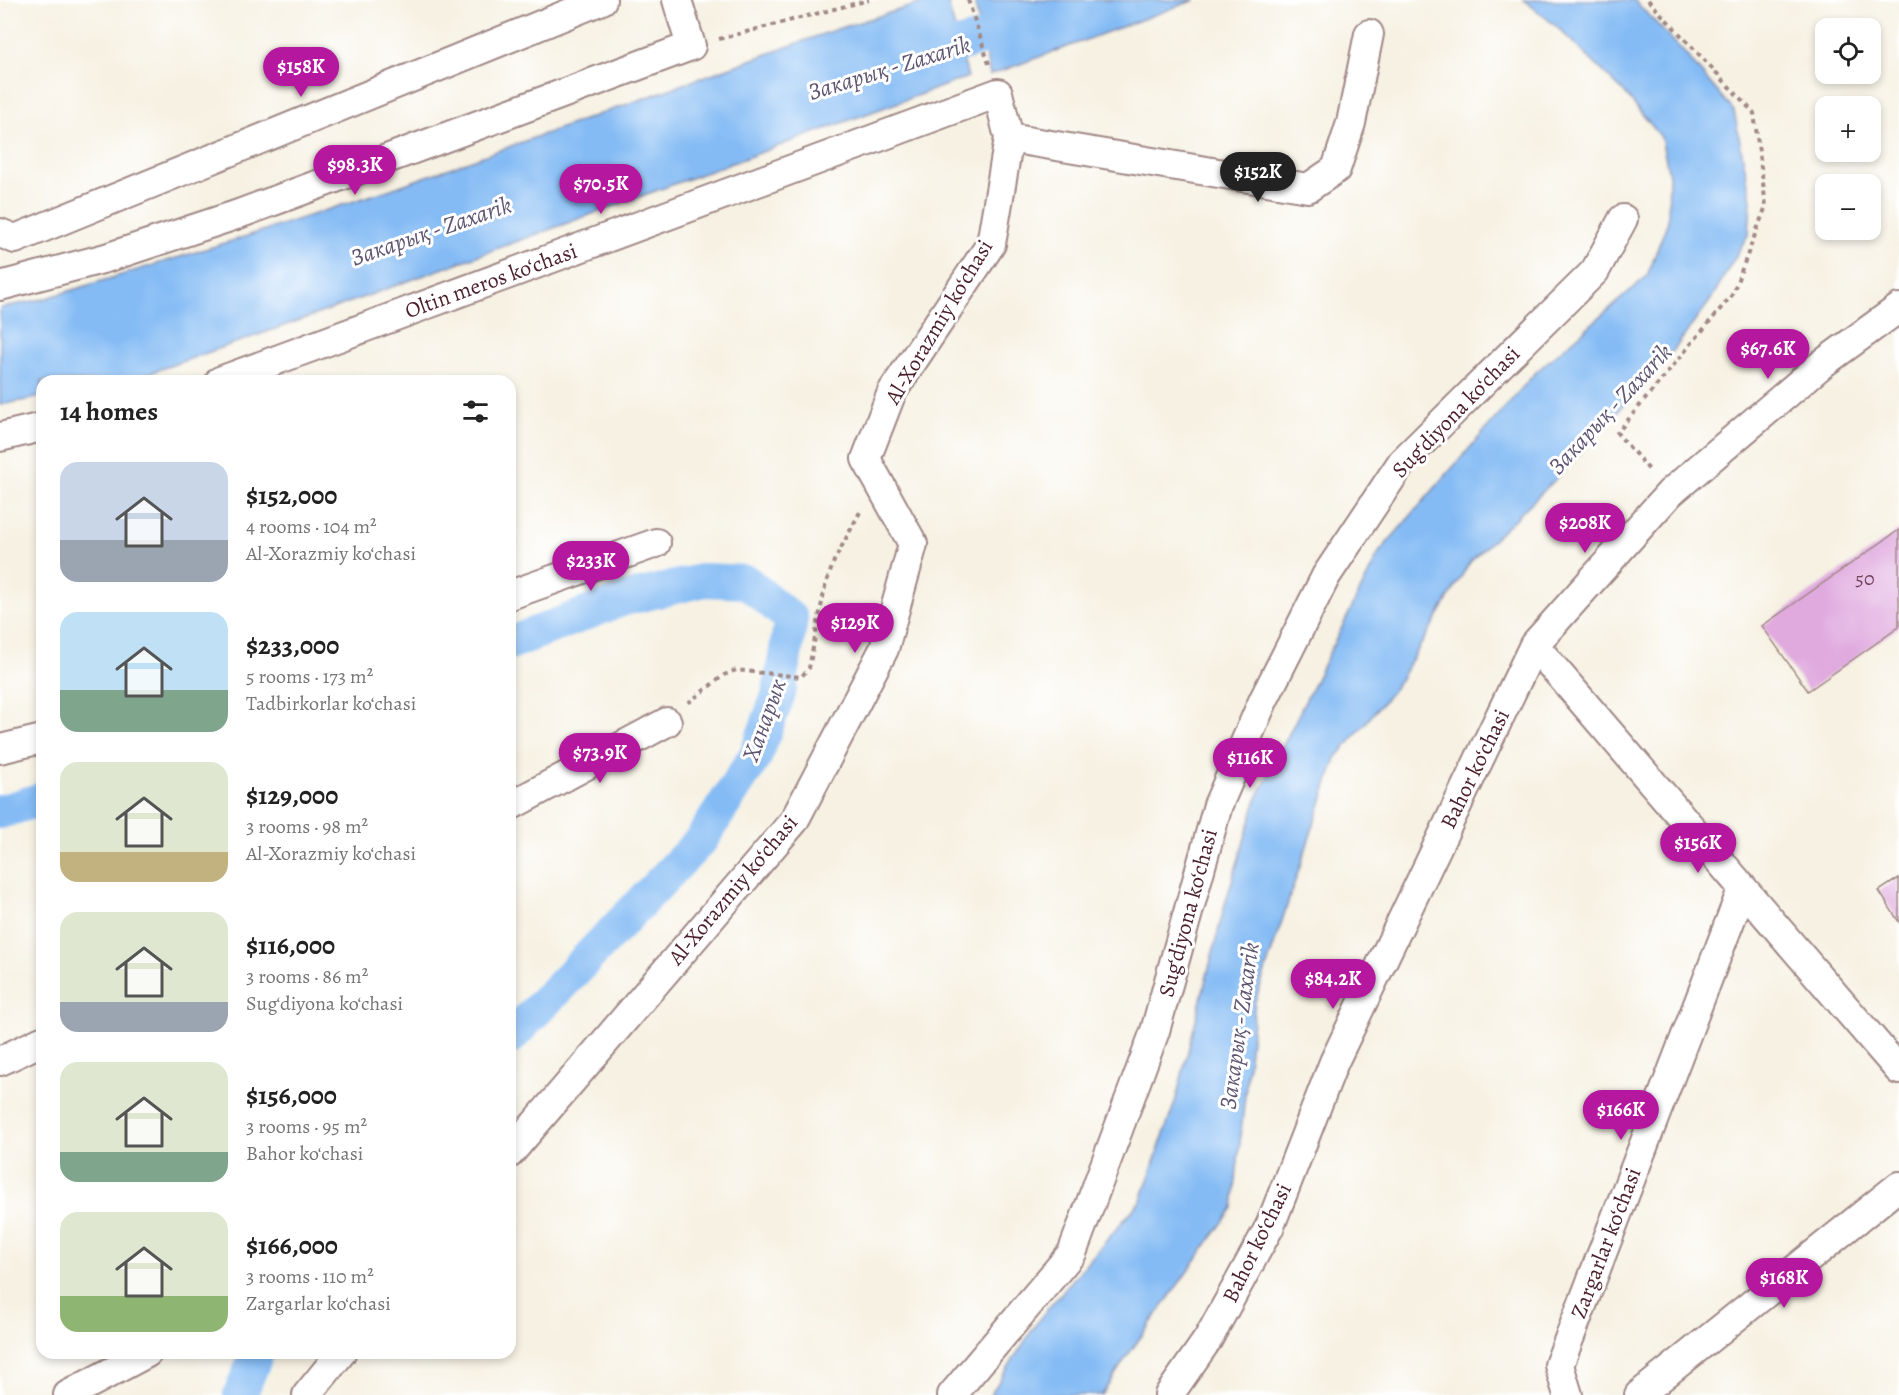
<!DOCTYPE html>
<html lang="en">
<head>
<meta charset="utf-8">
<style>
  :root { --surface:#fff; --page:#f2f2f2; --text:#222; --muted:#767676; --accent:#b5179e }
  body { margin:0; font-family:Alegreya,serif; background:var(--page); color:var(--text); height:100vh; display:flex; flex-direction:column; font-size:22px; white-space:nowrap }
  * { box-sizing:border-box; margin:0 }
  p { font-size:20px; color:var(--muted) }
  .icon { flex:none; width:33px; height:33px; fill:none; stroke:currentColor; stroke-width:2; stroke-linecap:round; stroke-linejoin:round }
  .map { position:relative; flex:1; overflow:hidden }
  .details { position:absolute; left:36px; top:375px; width:480px; height:984px; display:flex; flex-direction:column; background:var(--surface); border-radius:18px; box-shadow:0 3px 9px #0003 }
  .details>* { flex:none }
  .fabs { position:absolute; left:1815px; top:18px; display:grid; gap:12px }
  .fabs a { display:grid; place-items:center; width:66px; height:66px; border-radius:12px; background:var(--surface); box-shadow:0 3px 9px #0003; font-size:30px }
  .price { position:absolute; translate:-50% -51px; padding:0 14px; border-radius:21px; background:var(--accent); color:#fff; font-size:20px; line-height:39px; filter:drop-shadow(0 2px 3px #0008) }
  .price::after { content:''; position:absolute; left:50%; top:36px; width:18px; height:14px; margin-left:-9px; background:inherit; clip-path:polygon(0 0,100% 0,50% 100%) }
  .price.current { background:#222; color:#fff }
  ul { padding:0; list-style:none }
  li { display:flex; align-items:center; gap:18px; height:150px; padding:0 24px }
  li span { display:grid; place-items:center; flex:none; width:168px; height:120px; border-radius:18px; color:#555 }
  li>.icon { margin-inline-start:auto }
  span .icon { width:72px; height:72px; fill:#fffc; stroke-width:1 }
  li b { font-size:26px }
  h2 { display:flex; justify-content:space-between; align-items:center; height:72px; padding:0 24px; font-size:26px }
  .map>svg:first-child { display:block }
  .water { fill:#84bbf4; stroke:#676d90; stroke-width:1.5 }
  .lines { fill:none; stroke-linecap:round; stroke-linejoin:round }
  .canal { stroke:#84bbf4; stroke-width:34 }
  .building { fill:#e0aadf }
  .street-casing { stroke:#a08886; stroke-width:32 }
  .path { stroke:#a08886; stroke-width:4; stroke-dasharray:4.5 4.5; stroke-linecap:butt }
  .street { stroke:#fff; stroke-width:28 }
  .labels { text-anchor:middle; dominant-baseline:central; stroke-width:6; stroke-linejoin:round; paint-order:stroke }
  .number-label { font-size:20px; fill:#704258 }
  .street-label { font-size:22px; fill:#4a1f2b; stroke:#fff }
  .water-label { font-size:24px; font-style:italic; fill:#5e5671; stroke:#fff }
</style>
</head>
<body>
<div class="map">
<svg width="1899" height="1395" viewBox="0 0 1899 1395">
  <rect width="100%" height="100%" fill="#fff"/>
  <filter id="ink" filterUnits="userSpaceOnUse"><feTurbulence type="fractalNoise" baseFrequency=".0167" numOctaves="2"/><feDisplacementMap in="SourceGraphic" scale="12" xChannelSelector="R" yChannelSelector="G"/><feConvolveMatrix kernelMatrix="1 2 1 2 8 2 1 2 1" color-interpolation-filters="sRGB"/></filter>
  <filter id="wash" filterUnits="userSpaceOnUse"><feTurbulence type="fractalNoise" baseFrequency=".008" numOctaves="4" result="noise"/><feDisplacementMap in="SourceGraphic" scale="24" xChannelSelector="R" yChannelSelector="G"/><feGaussianBlur stdDeviation="1.35" result="paint"/><feColorMatrix in="noise" values="0 0 0 0 0 0 0 0 0 0 0 0 0 0 0 0 0 1.4 0 .05"/><feComposite in="paint" operator="in"/></filter>
  <g filter="url(#wash)">
    <rect width="100%" height="100%" fill="#f6f1e2"/>
    <path class="water" d="M931,0h16l21,77 -653,238 -188,66h-85v16l-42,8v-97l43,-9 195,-60 153,-50 446,-160z
      M974,0h221l-205,75z
      M1524,0h110l47,49 53,62 17,88 -2,34 -39,68 -37,50 -115,126 -88,85 -75,126 -59,70 -81,244 -22,206 -108,151 -23,36h-112l50,-77 101,-118 35,-101 49,-195 32,-106 123,-247 155,-178 112,-97 21,-55 1,-46 -8,-38 -39,-47 -65,-63z"/>
    <g class="lines">
      <path class="canal" d="M914,56l114,-29
        M510,643l114,-44 81,-19 42,2 44,37 -12,74 -23,62 -55,85 -191,198
        M0,812l42,-13
        M240,1395l17,-42"/>
    </g>
    <g id="blocks">
      <path class="building" d="M1899,530v97l-91,64 -46,-65z
        M1899,878v44l-20,-31z"/>
    </g>
  </g>
  <g filter="url(#ink)">
    <use href="#blocks" fill-opacity="0" stroke="#a08886" stroke-width="1.5"/>
    <g class="lines">
      <defs>
        <path id="street" d="M1009,138l299,50 28,-19 15,-46 18,-89
          M0,233l15,6 587,-239
          M0,286l106,-28 130,-43 455,-169 -14,-46
          M220,381l778,-288 11,45 -18,106 -99,148 -26,67 47,85 -29,105 -90,172 -284,332
          M0,437l42,-10
          M510,595l146,-52
          M1534,645l365,425
          M0,749l42,-10
          M510,806l157,-84
          M0,1061l42,-20
          M68,1395l79,-42
          M307,1395l34,-42
          M952,1395l120,-142 83,-222 63,-226 45,-104 63,-125 76,-114 193,-191 28,-52
          M1169,1395l39,-56 62,-113 64,-164 200,-417 136,-152 152,-129 77,-56
          M1568,1395l-9,-30 183,-475
          M1639,1395l260,-209"/>
      </defs>
      <use href="#street" class="street-casing"/>
      <path class="path" d="M968,0l21,64
        M1648,0l106,113 12,93 -34,89 -115,138 34,39
        M719,39l150,-39
        M688,703l36,-28 12,-5 65,7 8,-9 16,-81 9,-26 26,-49"/>
      <use href="#street" class="street"/>
    </g>
  </g>
  <g class="labels">
    <g class="number-label">
      <text x="1865" y="578">50</text>
    </g>
    <g class="street-label">
      <text transform="translate(491 281) rotate(-20)">Oltin meros ko‘chasi</text>
      <text transform="translate(939 322) rotate(-59)">Al-Xorazmiy ko‘chasi</text>
      <text transform="translate(1456 412) rotate(-46)">Sug‘diyona ko‘chasi</text>
      <text transform="translate(1475 769) rotate(-64)">Bahor ko‘chasi</text>
      <text transform="translate(733 890) rotate(-50)">Al-Xorazmiy ko‘chasi</text>
      <text transform="translate(1188 913) rotate(-75)">Sug‘diyona ko‘chasi</text>
      <text transform="translate(1257 1243) rotate(-64)">Bahor ko‘chasi</text>
      <text transform="translate(1606 1243) rotate(-69)">Zargarlar ko‘chasi</text>
    </g>
    <g class="water-label">
      <text transform="translate(889 68) rotate(-17)">Закарық - Zaxarik</text>
      <text transform="translate(431 231) rotate(-19)">Закарық - Zaxarik</text>
      <text transform="translate(1610 409) rotate(-47)">Закарық - Zaxarik</text>
      <text transform="translate(764 720) rotate(-70)">Ханарык</text>
      <text transform="translate(1239 1026) rotate(-82)">Закарық - Zaxarik</text>
    </g>
  </g>
</svg>
<div class="fabs">
<a><svg class="icon" aria-label="locate" viewBox="0 0 24 24"><circle cx="12" cy="12" r="6"/><path d="M12 2v4M12 18v4M2 12h4M18 12h4"/></svg></a>
<a>+</a>
<a>−</a>
</div>
<b class="price" style="left:301px;top:98px">$158K</b>
<b class="price" style="left:355px;top:196px">$98.3K</b>
<b class="price current" style="left:1258px;top:203px">$152K</b>
<b class="price" style="left:601px;top:215px">$70.5K</b>
<b class="price" style="left:1768px;top:380px">$67.6K</b>
<b class="price" style="left:1585px;top:554px">$208K</b>
<b class="price" style="left:591px;top:592px">$233K</b>
<b class="price" style="left:855px;top:654px">$129K</b>
<b class="price" style="left:600px;top:784px">$73.9K</b>
<b class="price" style="left:1250px;top:789px">$116K</b>
<b class="price" style="left:1698px;top:874px">$156K</b>
<b class="price" style="left:1333px;top:1010px">$84.2K</b>
<b class="price" style="left:1621px;top:1141px">$166K</b>
<b class="price" style="left:1784px;top:1309px">$168K</b>
<section class="details">
<h2>14 homes<svg class="icon" aria-label="filters" viewBox="0 0 24 24"><path d="M4 7h16M4 17h16"/><circle cx="9" cy="7" r="2"/><circle cx="15" cy="17" r="2"/></svg></h2>
<ul>
<li><span style="background:linear-gradient(#c9d6e8 65%,#9aa5b1 0)"><svg class="icon" aria-label="home" viewBox="0 0 24 24"><path d="M3 11l9-7 9 7M6 9v11h12V9"/></svg></span><div><b>$152,000</b><p>4 rooms · 104 m²</p><p>Al-Xorazmiy ko‘chasi</p></div></li>
<li><span style="background:linear-gradient(#bfe0f5 65%,#7fa58c 0)"><svg class="icon" aria-label="home" viewBox="0 0 24 24"><path d="M3 11l9-7 9 7M6 9v11h12V9"/></svg></span><div><b>$233,000</b><p>5 rooms · 173 m²</p><p>Tadbirkorlar ko‘chasi</p></div></li>
<li><span style="background:linear-gradient(#dfe7d0 75%,#c2b280 0)"><svg class="icon" aria-label="home" viewBox="0 0 24 24"><path d="M3 11l9-7 9 7M6 9v11h12V9"/></svg></span><div><b>$129,000</b><p>3 rooms · 98 m²</p><p>Al-Xorazmiy ko‘chasi</p></div></li>
<li><span style="background:linear-gradient(#dfe7d0 75%,#9aa5b1 0)"><svg class="icon" aria-label="home" viewBox="0 0 24 24"><path d="M3 11l9-7 9 7M6 9v11h12V9"/></svg></span><div><b>$116,000</b><p>3 rooms · 86 m²</p><p>Sug‘diyona ko‘chasi</p></div></li>
<li><span style="background:linear-gradient(#dfe7d0 75%,#7fa58c 0)"><svg class="icon" aria-label="home" viewBox="0 0 24 24"><path d="M3 11l9-7 9 7M6 9v11h12V9"/></svg></span><div><b>$156,000</b><p>3 rooms · 95 m²</p><p>Bahor ko‘chasi</p></div></li>
<li><span style="background:linear-gradient(#dfe7d0 70%,#8fb573 0)"><svg class="icon" aria-label="home" viewBox="0 0 24 24"><path d="M3 11l9-7 9 7M6 9v11h12V9"/></svg></span><div><b>$166,000</b><p>3 rooms · 110 m²</p><p>Zargarlar ko‘chasi</p></div></li>
</ul>
</section>
</div>
</body>
</html>
